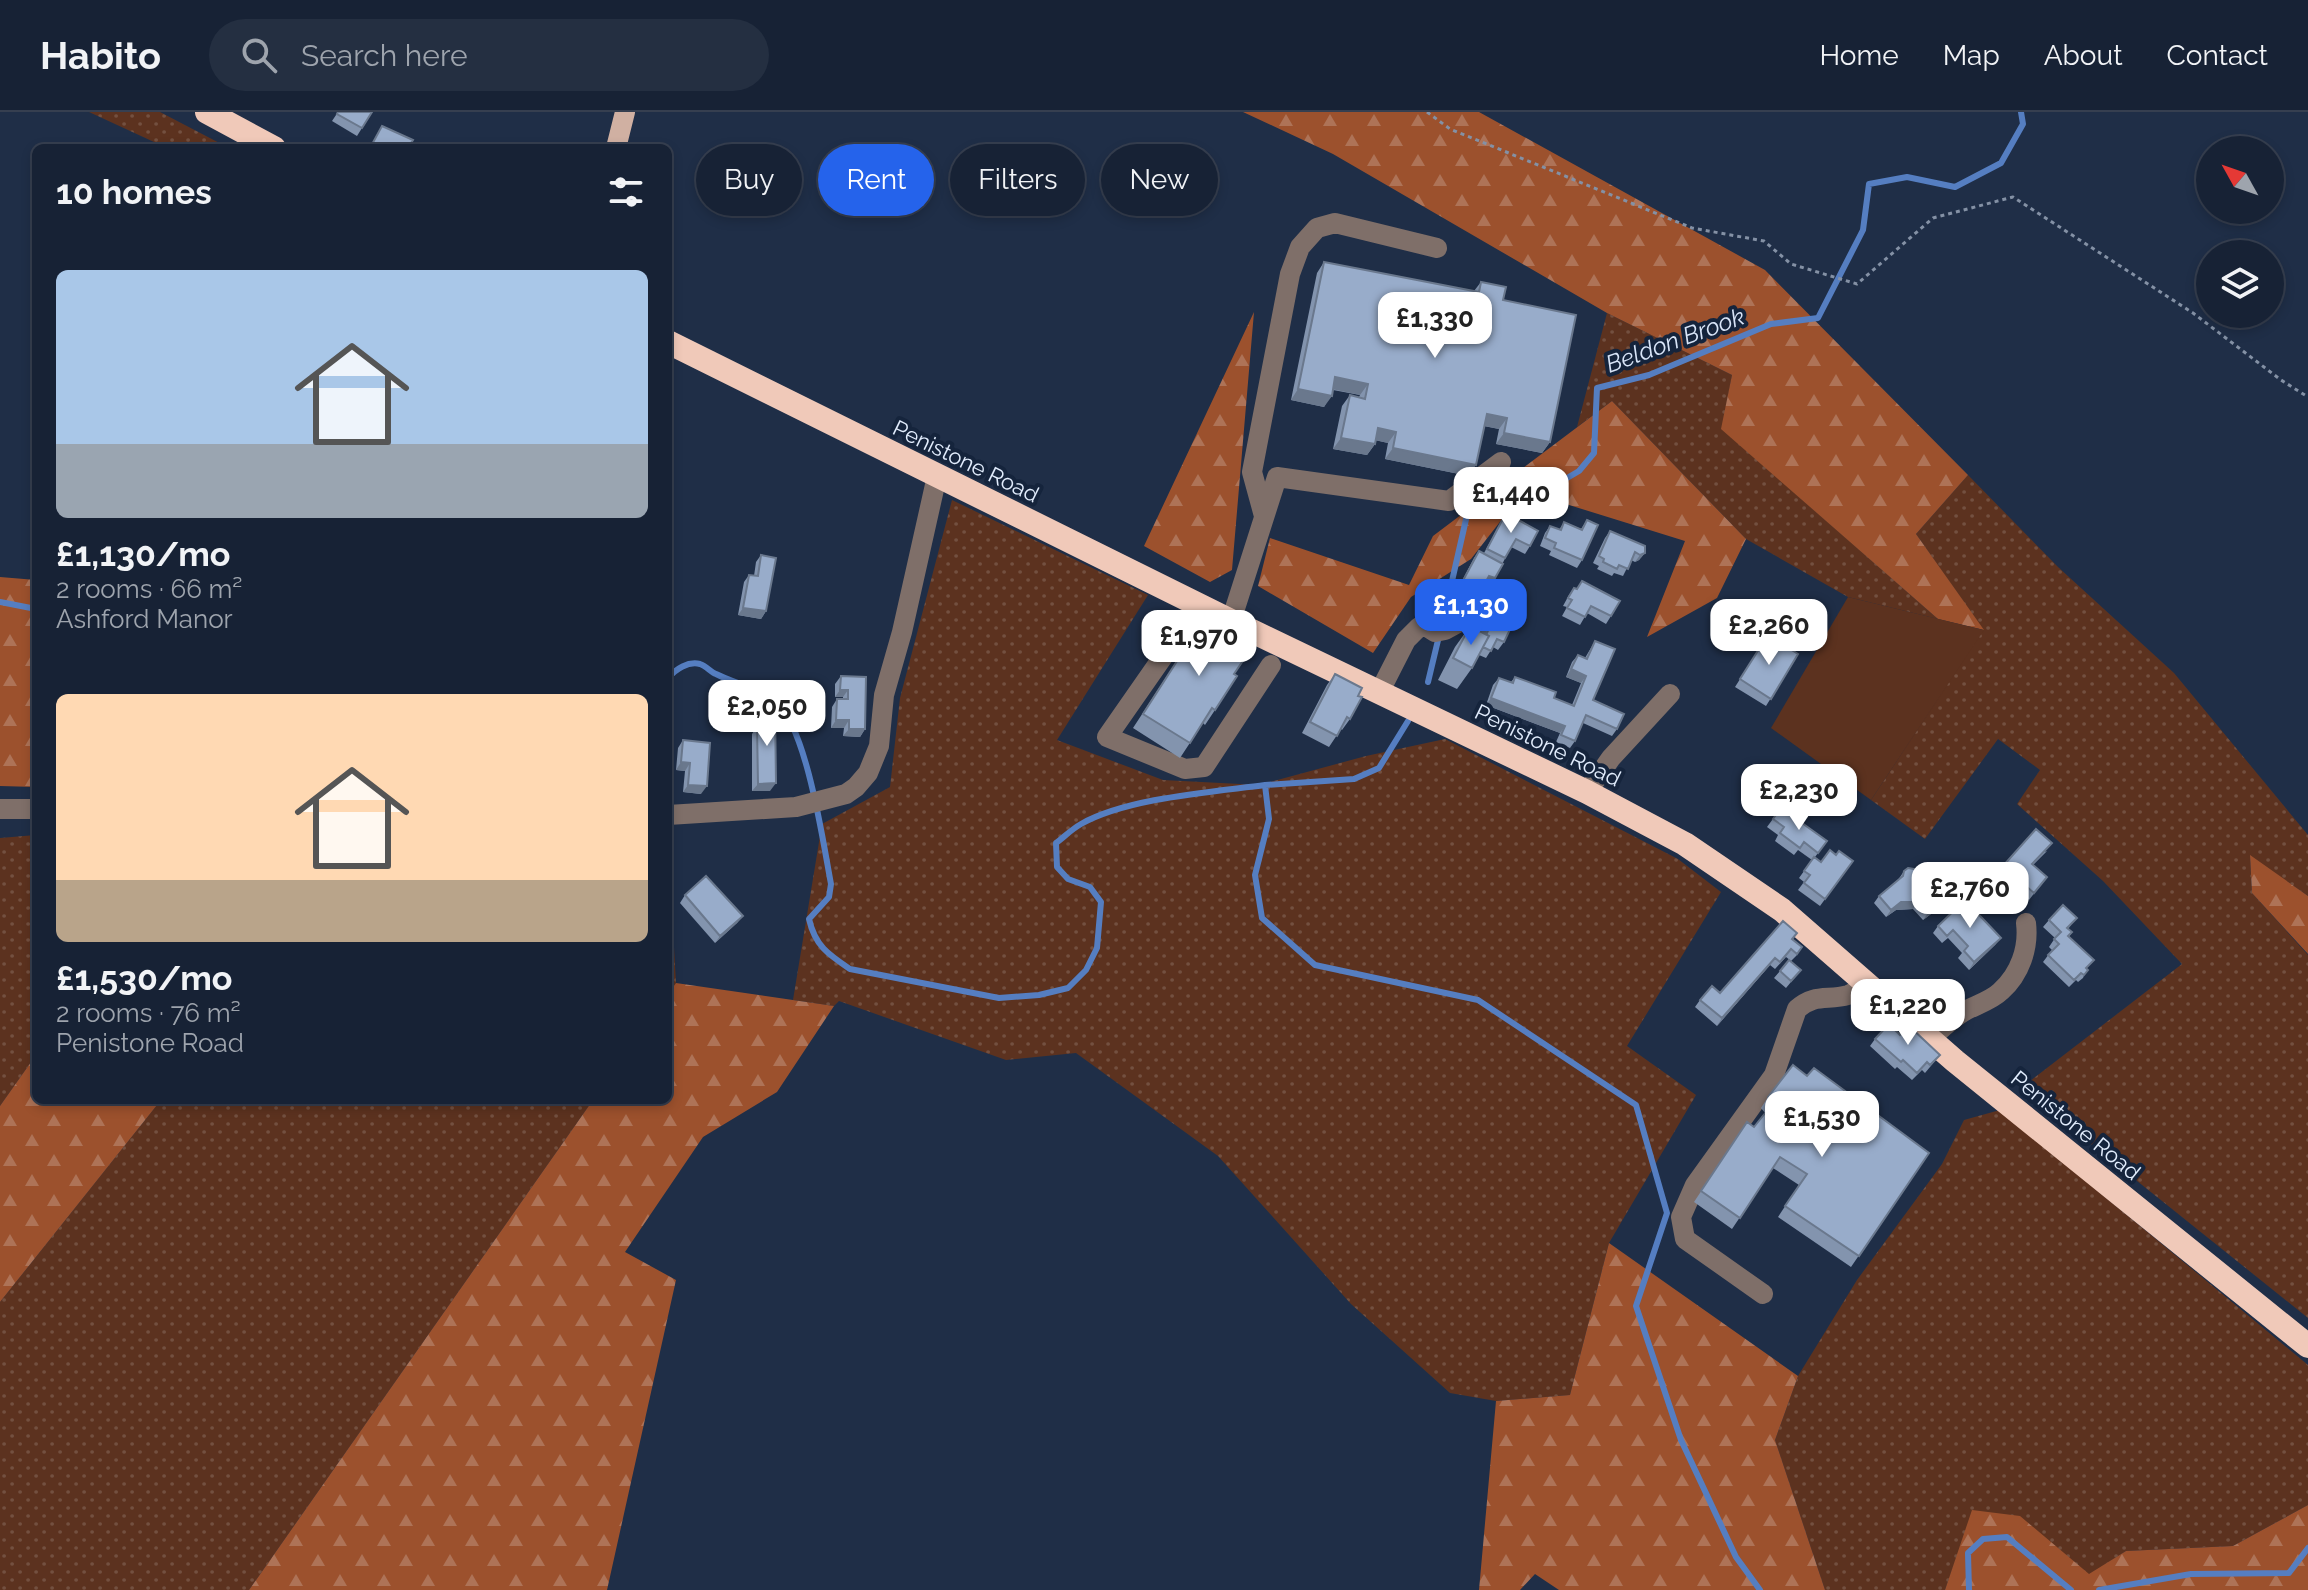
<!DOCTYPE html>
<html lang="en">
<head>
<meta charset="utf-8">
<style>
  :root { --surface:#172235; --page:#242f41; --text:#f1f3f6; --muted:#9ea4ad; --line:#363f50; --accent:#2563eb }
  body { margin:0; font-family:Raleway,sans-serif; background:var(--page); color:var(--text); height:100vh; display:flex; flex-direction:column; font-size:30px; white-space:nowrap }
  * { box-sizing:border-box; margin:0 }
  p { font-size:26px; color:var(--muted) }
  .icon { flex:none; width:44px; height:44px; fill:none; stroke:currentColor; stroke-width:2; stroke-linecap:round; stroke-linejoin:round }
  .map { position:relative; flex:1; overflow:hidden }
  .details { position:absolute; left:32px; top:32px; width:640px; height:960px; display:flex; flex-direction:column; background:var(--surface); border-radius:12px; box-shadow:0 4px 12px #0003,0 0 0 2px var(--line) }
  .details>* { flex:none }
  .top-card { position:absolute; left:696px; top:32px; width:760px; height:72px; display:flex; gap:16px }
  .needle { width:52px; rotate:310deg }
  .tools { position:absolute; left:2196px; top:24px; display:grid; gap:16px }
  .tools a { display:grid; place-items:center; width:88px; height:88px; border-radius:50%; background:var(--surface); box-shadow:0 4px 12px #0003,0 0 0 2px var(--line); font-size:40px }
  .price { position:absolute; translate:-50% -68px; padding:0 18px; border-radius:16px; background:#fff; color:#222; font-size:26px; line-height:52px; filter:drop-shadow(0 2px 4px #0008) }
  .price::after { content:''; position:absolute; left:50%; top:48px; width:24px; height:18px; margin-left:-12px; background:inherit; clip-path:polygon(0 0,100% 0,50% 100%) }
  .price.selected { background:var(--accent); color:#fff }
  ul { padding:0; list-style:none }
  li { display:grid; align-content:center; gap:16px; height:424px; padding:0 24px }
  li span { display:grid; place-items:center; height:248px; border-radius:12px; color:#555 }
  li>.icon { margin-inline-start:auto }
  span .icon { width:144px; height:144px; fill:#fffc; stroke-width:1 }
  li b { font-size:34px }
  h2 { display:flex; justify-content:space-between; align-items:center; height:96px; padding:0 24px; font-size:34px }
  .chip { padding:0 28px; border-radius:36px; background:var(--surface); box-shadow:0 4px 12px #0003,0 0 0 2px var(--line); font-size:28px; line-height:72px }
  .chip.selected { background:var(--accent); color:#fff }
  header { display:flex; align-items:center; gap:48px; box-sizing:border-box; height:112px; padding:0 40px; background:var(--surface); border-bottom:2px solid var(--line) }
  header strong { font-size:38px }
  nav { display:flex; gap:44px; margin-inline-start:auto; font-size:28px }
  .search { width:560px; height:72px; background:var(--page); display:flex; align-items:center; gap:20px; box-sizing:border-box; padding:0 28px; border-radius:44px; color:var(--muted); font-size:30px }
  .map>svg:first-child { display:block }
  .grass { fill:url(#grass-dots) }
  .forest { fill:url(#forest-firs) }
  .garden { fill:#5c321f }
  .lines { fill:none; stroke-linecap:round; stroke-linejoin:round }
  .stream { stroke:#557ec1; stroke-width:6 }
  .path { stroke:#8491a5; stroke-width:3; stroke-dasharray:4 4; stroke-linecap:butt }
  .minor { stroke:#7f6f69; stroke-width:20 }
  .major { stroke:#d0b0a2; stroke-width:20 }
  .highway { stroke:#f0c9b9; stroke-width:24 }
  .wall { fill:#8394ae }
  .shaded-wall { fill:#6a788d }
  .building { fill:#98acca; stroke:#6a788d; stroke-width:2 }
  .labels { text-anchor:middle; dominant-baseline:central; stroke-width:8; stroke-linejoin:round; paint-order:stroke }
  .street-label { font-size:22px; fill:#e2edfd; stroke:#15243c }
  .water-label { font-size:24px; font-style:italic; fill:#d9e5f8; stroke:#15243c }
</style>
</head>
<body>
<header>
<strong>Habito</strong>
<div class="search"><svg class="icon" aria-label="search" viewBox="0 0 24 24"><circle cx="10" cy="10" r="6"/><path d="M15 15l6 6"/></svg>Search here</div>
<nav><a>Home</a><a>Map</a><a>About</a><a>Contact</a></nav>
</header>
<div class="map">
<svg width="2308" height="1478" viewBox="0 0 2308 1478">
  <defs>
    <pattern id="grass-dots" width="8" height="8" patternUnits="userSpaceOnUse" patternTransform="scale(2)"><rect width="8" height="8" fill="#5c321f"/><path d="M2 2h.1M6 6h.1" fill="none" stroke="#735040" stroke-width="1.8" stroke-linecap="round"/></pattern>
    <pattern id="forest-firs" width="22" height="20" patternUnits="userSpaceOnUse" patternTransform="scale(2)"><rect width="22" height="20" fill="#9c512d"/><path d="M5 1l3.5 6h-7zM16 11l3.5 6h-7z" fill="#ae7357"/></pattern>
  </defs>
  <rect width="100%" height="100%" fill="#1f2e47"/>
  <path class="grass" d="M89,0h71l69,36h-62z
    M1607,201l125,62 -10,54 216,190 -90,-22 -102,-58 -134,-138 -35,26z
    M1968,363l90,92 116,106 134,162v61l-58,-40 2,37 56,62v363l-287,-230 161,-124 -79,-83 -86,-77 23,-34 -42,-31 -73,100 -54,-39 112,-170 -67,-96z
    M952,388l196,95 -91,145 106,40 96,5 107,-29 79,-17 233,120 43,33 -94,154 69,49 -87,148 -39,152 -74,6 -46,-8 -99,-89 -133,-148 -142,-103 -70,7 -167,-59 -5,5 -41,-6 29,-176 68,-37 10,-89z
    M36,723v220l-36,51v-268z
    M668,798l4,2 4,71 -8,11z
    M161,988h432l-344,490h-249v-288z
    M2000,998l308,255v140l-75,41 -107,5 -37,24 -116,-64 -28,79h-120l-50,-150 23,-64 59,-96 85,-116 22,-44z"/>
  <path class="forest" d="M1243,0h236l286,158 203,205 -52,59 68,96 -46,-11 -217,-190 11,-54 -125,-62 -274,-159z
    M1254,200l-22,258 -22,12 -66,-36z
    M1612,289l134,138 -29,59 -70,39 38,-96 -161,-50 -53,68 -60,38 -38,56 -115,-67 12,-48 139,47 24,-49z
    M0,465l36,3v207l-36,-1z
    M2250,743l58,41v58l-56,-61z
    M676,871l158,23 -57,86 -74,45 -78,115 51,28 -69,310h-358l344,-490h75v-106z
    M36,943v45h125l-161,202v-196z
    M1609,1131l189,133 -23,64 50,150h-266l-24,-16 -15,16h-41l17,-189 74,-6z
    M2308,1393v85h-363l27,-80 48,6 69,58 37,-23 107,-5z"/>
  <path class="garden" d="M1848,485l136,33 -113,170 -100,-72z"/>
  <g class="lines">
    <path class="stream" d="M0,490l36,7
      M1442,513l25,-110 12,-26 33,-9 38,8 29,-17 15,-18 3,-65 52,-13 122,-51 47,-6 45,-88 6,-46 38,-7 48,10 46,-24 22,-39 -2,-12
      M668,566c8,-9 20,-17 32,-14 6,2 11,8 16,10 20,10 43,14 61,29 30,27 46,139 54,181l-2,13 -20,22c6,27 20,36 41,50l149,29 40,-3 29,-7 18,-18 11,-22 4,-46 -11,-15 -22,-8 -11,-12 -1,-24c8,-6 16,-14 25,-19 46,-26 131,-32 184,-39l4,34 -14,56 7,43 53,47 163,35 158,105 31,108 -31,93 45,134 55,117 24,33
      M1428,570l11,-46
      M1265,673l89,-6 25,-11 29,-47
      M1969,1478l-1,-37 15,-14 24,-2 64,53
      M2099,1478l92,-16 98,-1 19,-25"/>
    <path class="path" d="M1427,0l23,17 242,99 72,13 27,23 66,20 76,-66 80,-21 180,116 88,67 27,17"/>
    <path class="minor" d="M1264,404l-12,-44 38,-198 10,-27 17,-19 18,-5 102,25
      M1199,493l-92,132 78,32 19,-2 67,-102
      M1231,509l46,-144 172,24 52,-39
      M1380,579l26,-51 13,-13h8l8,5 10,-2 33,-18 33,-10
      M1587,680l24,-34 59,-64
      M0,697h36
      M668,703l128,-8 50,-13 10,-7 12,-14 11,-27 5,-51 18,-63 35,-156
      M1929,928c11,-10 22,-21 34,-28 12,-7 28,-11 38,-21 19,-17 28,-43 25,-68
      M1763,1182l-78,-55 -4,-22 14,-32 79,-110 23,-66c18,-16 31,-8 51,-14 6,-2 11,-7 16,-11"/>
    <path class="major" d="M616,36l9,-36"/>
    <path class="highway" d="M207,0l67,36
      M668,230l563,279 356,171 98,52 97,66 173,151 353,285"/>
  </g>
  <path class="wall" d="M338,0h34l-15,24 -25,-15z
    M1324,150l150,29 7,-9 22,18 47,142 -8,11 -46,-9 3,-15 -15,-3 -15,50 -84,-17 3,-16 -13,-3v4l-8,11 -34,-6 9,-43 8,-11 9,2 1,-2 -27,-5 -9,17 -33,-7 26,-127z
    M1506,401l24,33 -5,8 -14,-7 -16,31 -5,8 -6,-2 -11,19 -18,-9 19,-36 5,-7 5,2z
    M1587,408l-5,40 -5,8 -28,-13 2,-4 -11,-5 5,-13 5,-7 9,4 5,-8 17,7z
    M1610,419l35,22 -6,7 -4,2 -4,-2 -8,16 -9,-3 -2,3 -15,-7 2,-3 -6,-3 12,-25z
    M761,443l5,56 -5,8 -23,-4 6,-33 5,-7 5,1 2,-14z
    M1582,469l29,35 -5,8 -19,-11 -7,12 -18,-9 5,-9 -4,-1 6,-11 5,-7 3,1z
    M1497,500l7,30 -6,8 -5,-3 -7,11 -7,-3 -7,13 -15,21 -19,-9 17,-33 15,-21 12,5 9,-14 2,1z
    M1208,501l26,61 -19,36 -10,15 -2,-2 -23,35 -47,-30z
    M1768,523l30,19 -32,52 -31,-19z
    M1595,529l-2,59 24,29 -5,7 -29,-13 -8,18 -5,7 -14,-6 4,-9 -74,-28 7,-20 6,-7 12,4 4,-5 39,21 18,7 9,-22 -15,-6 6,-15 6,-7 7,3z
    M1335,562l23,22 -8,23 -8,11 -1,-1 -12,18 -27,-14 25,-48z
    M841,564l25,1 -1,52 -5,8 -17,-1 1,-8h-13l1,-21 5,-8h6v-2h-8v-13z
    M762,597l8,82h-18v-57l5,-8v-9z
    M683,628l18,54 -18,-2 2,-21 -9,-1 2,-22z
    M1781,696l46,33 -12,16 6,5 15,-7 17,6 -33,45 -22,-16 6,-8 -5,-4 13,-18 -14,-10 -4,5 -19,-14 3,-6 -11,-8z
    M2047,739l-14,14 14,12 -18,23 -31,-27 5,-7z
    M1904,759l12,7 29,23 -6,7 -16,12 -10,-11 -17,1 -10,7 -12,-14 5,-7 19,-16z
    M685,783l58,21 -6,7 -22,20 -35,-40z
    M2049,808l22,5 -3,4 4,3 -3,5 18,32 -4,9 -5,4 -2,-2 -7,7 -26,-25 9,-12 -3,-3 6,-9 -12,-11z
    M1938,814l63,12 -6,7 -26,25 -11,-12 4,-5 -14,-15 -6,5 -9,-10z
    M1797,821l-4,6 4,16 -6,6 -5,-4 -11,12 -5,-4 -53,61 -22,-19 5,-7 20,-7z
    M1801,858l-15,18 -12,-10 6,-7z
    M1900,923l40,20 -15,18 -3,-3 -10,10 -15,-13 -2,2 -25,-23 5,-7z
    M1807,964l122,77 -78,114 -73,-50 21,-32 -26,-17 -41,61 -38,-27 53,-80 7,5 11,-14 -4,-5 7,-11z"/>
  <path class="shaded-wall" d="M1335,265l33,7 -8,11 -33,-7z
    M1298,277l34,7 -8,11 -33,-7z
    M1487,302l20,4 -8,11 -20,-4z
    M1378,316l18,4 -8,11 -18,-4z
    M1504,321l46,9 -8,11 -46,-9z
    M1341,326l34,6 -8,11 -34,-6z
    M1393,336l83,17 -7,11 -84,-17z
    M1645,441l-6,7 -4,2 5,-7z
    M1489,464l6,2 -5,8 -7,-2z
    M743,496l23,3 -5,8 -23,-4z
    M1571,557l15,7 -5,7 -15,-6z
    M840,578h8l-5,7h-8z
    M1491,586l74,28 -5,7 -74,-28z
    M836,608h13l-5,8h-13z
    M849,617h16l-5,8 -17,-1z
    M681,650l9,1 -5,8 -9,-1z
    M776,671l-6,8h-18l6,-7z
    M688,673l19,1 -6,8 -18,-2z
    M1945,789l-6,7 -16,12 5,-7z
    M1901,790h17l-5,7 -17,1 -10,7 5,-7z
    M743,804l-6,7 -22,20 5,-7z
    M2001,826l-6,7 -26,25 5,-8z
    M1775,846l-5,7 -53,61 5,-8z"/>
  <path class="building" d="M338,0h34l-10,16 -25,-14z
    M382,14l31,14 -5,8h-38z
    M1324,150l155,30 2,-10 25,5 -3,13 73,15 -26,127 -46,-9 3,-15 -20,-4 -11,51 -83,-17 3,-16 -18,-4 -3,16 -34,-6 9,-43 15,4 3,-15 -33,-7 -3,19 -34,-7z
    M1506,401l32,18 -8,15 -14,-7 -11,19 -18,-9z
    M1587,408l11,5 -16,35 -28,-12 2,-5 -11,-5 5,-12 11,4 3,-8 18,8z
    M1610,419l35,15v7l-5,2 -5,-3 -7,17 -9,-4 -2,4 -14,-7 1,-3 -5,-3z
    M1479,439l24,13 -8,14 -6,-2 -11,20 -18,-10z
    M761,443l15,3 -10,53 -23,-3 6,-33 9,1z
    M1582,469l38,20 -9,15 -20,-10 -6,11 -18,-9 5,-8 -4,-2 6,-10 3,1z
    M1497,500l17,9 -10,21 -7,-3 -6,12 -8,-4 6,-11 -6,-4 1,-1 3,2 3,-7 -3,-2 4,-7 3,1z
    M1208,501l47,30 -21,31 3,2 -22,34 -3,-2 -22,35 -47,-29z
    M1470,514l19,10 -17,32 -19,-10z
    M1768,523l30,19 -27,45 -31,-20z
    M1595,529l20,8 -22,51 31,14 -7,15 -31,-14 -11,26 -14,-6 4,-9 -74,-28 8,-20 14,5 2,-6 41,15 -2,6 20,8 12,-30 -15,-7 7,-14 9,4z
    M1335,562l27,14 -4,8 4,1 -12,22 -3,-2 -10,19 -27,-14z
    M841,564l25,1 -1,52h-16v-9h-13l1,-21h11v-9h-8z
    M762,597h13l1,74 -18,1 -1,-58 5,1z
    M683,628l27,3 -3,43 -19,-1 2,-22 -9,-1z
    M1781,696l46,33 -9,12 -14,-11 -4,6 -20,-15 4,-6 -11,-8z
    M2036,717l16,14 -20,21 15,13 -13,16 -31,-27z
    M1830,738l6,5 3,-4 14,10 -28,38 -21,-16 6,-8 -6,-4 10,-14 7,5z
    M1908,756l6,1 3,2 -1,7 13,3 16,20 -17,12 -10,-11h-17l-10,8 -12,-14 24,-20 1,-5z
    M706,764l37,40 -23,20 -35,-41z
    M1965,788l36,38 -27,24 -10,-11 4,-5 -15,-16 -6,6 -9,-10z
    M2063,793l14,13 -10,10 5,4 -4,4 26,24 -8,8 2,2 -4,5 -3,-2 -7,7 -26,-25 11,-11 -5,-5 7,-7 -12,-12z
    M1783,809l14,12 -5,6 10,8 -5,7 -6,-5 -11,13 -5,-4 -53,60 -22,-18 12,-14 8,7z
    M1789,848l12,10 -10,11 -11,-10z
    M1889,912l11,11 9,-9 31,29 -10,10 -3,-3 -10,11 -14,-13 -2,2 -26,-23z
    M1793,953l14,11 7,-8 115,85 -70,103 -74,-50 22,-32 -27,-17 -40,61 -39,-27 46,-69 7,5 20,-25 -6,-5z"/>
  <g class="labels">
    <g class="street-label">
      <text transform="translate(966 349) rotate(26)">Penistone Road</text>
      <text transform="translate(1548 633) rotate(26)">Penistone Road</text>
      <text transform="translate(2076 1013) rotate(39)">Penistone Road</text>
    </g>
    <g class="water-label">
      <text transform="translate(1675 228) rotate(-20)">Beldon Brook</text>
    </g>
  </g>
</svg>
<div class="tools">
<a><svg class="needle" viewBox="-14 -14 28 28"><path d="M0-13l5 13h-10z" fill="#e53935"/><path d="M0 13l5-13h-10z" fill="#9ea4ad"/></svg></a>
<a><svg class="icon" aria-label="layers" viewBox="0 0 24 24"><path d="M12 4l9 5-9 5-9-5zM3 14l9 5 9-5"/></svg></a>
</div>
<b class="price" style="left:1435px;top:248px">£1,330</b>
<b class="price" style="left:1511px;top:423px">£1,440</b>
<b class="price selected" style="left:1471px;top:535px">£1,130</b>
<b class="price" style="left:1769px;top:555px">£2,260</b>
<b class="price" style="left:1199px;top:566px">£1,970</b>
<b class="price" style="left:767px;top:636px">£2,050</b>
<b class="price" style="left:1799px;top:720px">£2,230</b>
<b class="price" style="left:1970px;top:818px">£2,760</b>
<b class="price" style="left:1908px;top:935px">£1,220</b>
<b class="price" style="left:1822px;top:1047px">£1,530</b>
<div class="top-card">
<a class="chip">Buy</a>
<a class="chip selected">Rent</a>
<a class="chip">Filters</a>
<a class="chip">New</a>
</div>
<section class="details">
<h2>10 homes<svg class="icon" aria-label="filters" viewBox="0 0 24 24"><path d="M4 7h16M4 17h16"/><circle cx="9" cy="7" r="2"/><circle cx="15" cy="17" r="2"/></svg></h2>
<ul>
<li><span style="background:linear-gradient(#a9c7e8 70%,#9aa5b1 0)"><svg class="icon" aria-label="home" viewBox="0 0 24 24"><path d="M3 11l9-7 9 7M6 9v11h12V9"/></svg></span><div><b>£1,130/mo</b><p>2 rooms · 66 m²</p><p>Ashford Manor</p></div></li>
<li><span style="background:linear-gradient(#ffd9b3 75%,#b9a48a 0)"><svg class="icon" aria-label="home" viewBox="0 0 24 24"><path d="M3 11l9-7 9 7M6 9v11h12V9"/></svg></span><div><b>£1,530/mo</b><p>2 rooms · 76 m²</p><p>Penistone Road</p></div></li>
</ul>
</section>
</div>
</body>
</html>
